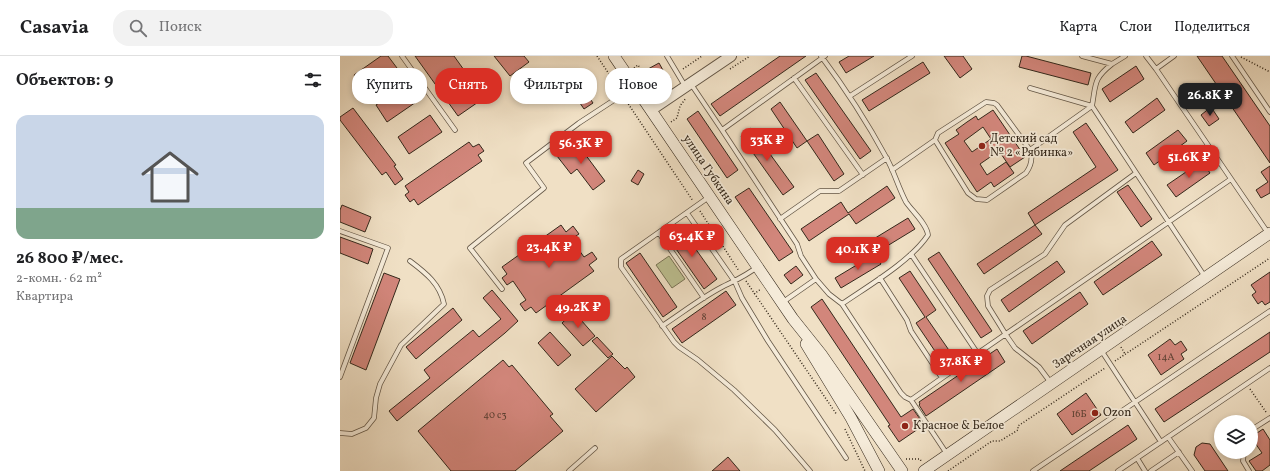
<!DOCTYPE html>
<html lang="ru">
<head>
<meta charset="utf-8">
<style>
  :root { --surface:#fff; --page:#f2f2f2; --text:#202124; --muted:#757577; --line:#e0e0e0; --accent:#d93025 }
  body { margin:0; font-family:Vollkorn,serif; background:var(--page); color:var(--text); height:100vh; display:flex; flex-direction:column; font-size:15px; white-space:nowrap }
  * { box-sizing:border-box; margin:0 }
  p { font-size:13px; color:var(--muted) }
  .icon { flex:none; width:22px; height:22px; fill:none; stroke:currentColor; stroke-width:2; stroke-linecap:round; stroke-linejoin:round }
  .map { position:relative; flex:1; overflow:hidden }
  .panel { display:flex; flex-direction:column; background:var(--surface); width:340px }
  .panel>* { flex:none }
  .guide { position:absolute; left:12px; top:12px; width:380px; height:36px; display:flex; gap:8px }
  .controls { position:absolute; left:874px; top:359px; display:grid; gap:8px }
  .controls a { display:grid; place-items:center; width:44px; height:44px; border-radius:50%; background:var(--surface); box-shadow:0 2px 6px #0003; font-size:20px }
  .price { position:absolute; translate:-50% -34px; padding:0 9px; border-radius:8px; background:var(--accent); color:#fff; font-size:13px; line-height:26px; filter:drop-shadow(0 1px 2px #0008) }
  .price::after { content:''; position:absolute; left:50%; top:24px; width:12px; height:9px; margin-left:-6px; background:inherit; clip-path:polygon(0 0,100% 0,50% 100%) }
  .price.current { background:#222; color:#fff }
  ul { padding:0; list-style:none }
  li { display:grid; align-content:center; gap:8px; height:212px; padding:0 16px }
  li+li { border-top:1px solid var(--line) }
  li span { display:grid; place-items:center; height:124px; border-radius:12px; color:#555 }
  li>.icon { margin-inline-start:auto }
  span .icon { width:72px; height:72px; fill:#fffc; stroke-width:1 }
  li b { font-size:17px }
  h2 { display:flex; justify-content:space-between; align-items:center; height:48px; padding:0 16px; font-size:17px }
  .tag { padding:0 14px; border-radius:16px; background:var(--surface); box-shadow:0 2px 6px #0003; font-size:14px; line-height:36px }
  .tag.current { background:var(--accent); color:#fff }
  header { display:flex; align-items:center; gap:24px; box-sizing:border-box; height:56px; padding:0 20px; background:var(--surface); border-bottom:1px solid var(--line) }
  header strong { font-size:19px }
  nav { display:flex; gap:22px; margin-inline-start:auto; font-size:14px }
  .search { width:280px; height:36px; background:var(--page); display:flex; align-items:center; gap:10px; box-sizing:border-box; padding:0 14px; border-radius:16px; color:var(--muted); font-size:15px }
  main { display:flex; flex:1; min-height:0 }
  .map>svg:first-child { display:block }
  .green { fill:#bdc192; stroke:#787456 }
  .building { fill:#d2867b; stroke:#34281b; fill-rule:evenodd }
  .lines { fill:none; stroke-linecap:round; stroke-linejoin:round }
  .service-casing { stroke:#635646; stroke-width:5.5 }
  .tertiary-casing { stroke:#635646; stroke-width:12 }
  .secondary-casing { stroke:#34281b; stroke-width:12 }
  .path { stroke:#34281b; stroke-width:1.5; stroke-dasharray:1 2; stroke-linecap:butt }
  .service { stroke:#f5ebd9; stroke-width:4 }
  .tertiary { stroke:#f5ebd9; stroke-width:10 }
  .secondary { stroke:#f5ebd9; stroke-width:11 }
  .poi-dot { fill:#8f2418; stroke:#f5ebd9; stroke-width:1.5 }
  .labels { text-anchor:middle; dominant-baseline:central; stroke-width:3.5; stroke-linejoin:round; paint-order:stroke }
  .number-label { font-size:10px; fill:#5c4033 }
  .poi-label { font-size:12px; fill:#34281b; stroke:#f5ebd9; text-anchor:start }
  .street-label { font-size:12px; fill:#34281b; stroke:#f5ebd9 }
</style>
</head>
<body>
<header>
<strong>Casavia</strong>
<div class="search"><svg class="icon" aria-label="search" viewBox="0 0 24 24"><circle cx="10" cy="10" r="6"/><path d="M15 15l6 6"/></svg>Поиск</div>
<nav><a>Карта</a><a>Слои</a><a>Поделиться</a></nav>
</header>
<main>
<section class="panel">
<h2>Объектов: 9<svg class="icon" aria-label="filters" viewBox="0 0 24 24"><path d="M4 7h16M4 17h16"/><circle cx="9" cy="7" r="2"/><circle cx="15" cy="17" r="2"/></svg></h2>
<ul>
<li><span style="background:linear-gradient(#c9d6e8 75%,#7fa58c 0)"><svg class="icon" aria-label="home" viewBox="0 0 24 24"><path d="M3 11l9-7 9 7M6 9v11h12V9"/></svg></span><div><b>26 800 ₽/мес.</b><p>2-комн. · 62 m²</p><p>Квартира</p></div></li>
</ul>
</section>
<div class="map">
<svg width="930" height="415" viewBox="0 0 930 415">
  <rect width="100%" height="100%" fill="#f0e0c5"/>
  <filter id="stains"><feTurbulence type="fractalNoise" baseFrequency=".005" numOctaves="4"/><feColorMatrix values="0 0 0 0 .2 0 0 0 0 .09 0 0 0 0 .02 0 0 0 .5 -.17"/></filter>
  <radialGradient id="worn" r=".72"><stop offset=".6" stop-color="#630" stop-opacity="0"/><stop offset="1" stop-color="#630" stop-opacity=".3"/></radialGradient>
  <path class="green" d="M329,200l16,23 -13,9 -16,-23z"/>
  <path class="building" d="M41,0h7l9,12 -32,23 -11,-16z
    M75,0h39l30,42 -26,18z
    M154,0h30l5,6 -19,14z
    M440,0h26l-86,60 -9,-12z
    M509,0h25l-28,17 -7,-11z
    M604,0h19l9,13 -12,9z
    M682,0h4l65,17 -3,12 -69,-18z
    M857,0h25l48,70v37z
    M583,6l7,11 -61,38 -7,-11z
    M319,7l5,9 -12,6 -4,-9z
    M796,10l8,13 -34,23 -8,-13z
    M230,13l23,34 -9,6 -23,-34z
    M476,17l55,78 -11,8 -55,-79z
    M68,27l11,17 -32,22 -11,-17z
    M817,42l8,12 -32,23 -8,-11z
    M440,46l27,39 -10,7 -26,-39z
    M871,51l8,12 -10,7 -8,-11z
    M13,52l43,57 -2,1 9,13 -8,6 -9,-13 -4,3 -42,-55v-3z
    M653,54l32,47 -15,10 -11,-16 -19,13 7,11 19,-13 8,11 -20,14 -3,-5 -14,10 -32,-49 14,-9 -3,-4 11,-8 9,-6 2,4zM643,71l8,12 -19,13 -8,-11z
    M358,55l40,59 -11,8 -40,-59z
    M90,59l12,17 -33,22 -11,-17z
    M746,67l32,47 -83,55 -7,-12 68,-46 -23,-35z
    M411,72l43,59 -11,8 -42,-59z
    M838,74l9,11 -33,24 -8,-12z
    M478,78l26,40 -10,7 -27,-40z
    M129,86l4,5 6,-3 5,7 -6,4 4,6 -64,44 -4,-6 -4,3 -5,-7 4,-3 -4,-6z
    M236,86l29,39 -12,9 -16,-21 -6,5 -14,-18z
    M862,105l8,12 -34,24 -9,-12z
    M930,110v27l-9,5 -5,-8 12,-8 -7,-10z
    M298,114l6,4 -6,11 -7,-4z
    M788,129l24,34 -11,8 -24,-35z
    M547,130l8,12 -39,26 -7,-10 -40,27 -8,-12 40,-27 7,11z
    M409,132l44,64 -14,9 -44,-64z
    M2,149l29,12 -6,15 -25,-10v-12z
    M568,162l7,11 -41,25 -7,-11z
    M221,169l5,7 7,-6 6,8 -8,5 13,18 8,-5 5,7 -8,6 5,6 -58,42 -5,-6 -6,4 -5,-7 6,-4 -13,-19 -6,4 -5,-7 5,-4 -5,-7z
    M695,169l7,9 -58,40 -7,-10z
    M340,171l37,52 -13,10 -37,-53z
    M0,181l33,12 -5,15 -28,-11z
    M812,185l10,14 -59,40 -9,-13z
    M599,196l53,79 -11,7 -53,-79z
    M300,197l37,54 -14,10 -37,-54z
    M535,198l6,10 -40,24 -6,-10z
    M717,205l8,11 -56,40 -8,-12z
    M456,210l7,9 -12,9 -7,-9z
    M570,215l26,39 -10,7 27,39 -10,7 -27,-40 9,-6 -26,-39z
    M930,216v30l-5,3 -3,-4 -4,3 -6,-9 4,-3 -5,-7z
    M44,217l16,6 -34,91 -16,-7z
    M152,234l26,31 -13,12 -108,88 -8,-10 41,-33 -6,-8 49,-40 6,7 22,-18 -18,-21z
    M386,235l10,14 -54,38 -10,-14z
    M740,236l8,12 -56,40 -9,-13z
    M482,243l79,118 12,-8 7,10 -3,2 4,6 -22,15 -11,-16 2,-1 -79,-118z
    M113,252l9,12 -46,39 -10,-12z
    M234,256l21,24 -12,10 -21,-23z
    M210,276l21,23 -13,11 -20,-23z
    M930,276v20l-106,70 -9,-13z
    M257,281l16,17 -5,4 -16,-17z
    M830,283l5,6 6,-4 6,9 -6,4 3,5 -23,16 -13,-20z
    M657,293l8,13 -79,54 -7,-11 1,-1 -1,-2z
    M272,300l13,13 2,-2 8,10 -39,35 -21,-23z
    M163,304l6,7 3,-2 41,49 -3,2 13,15 -48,40h-64l-33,-40z
    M746,337l15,22 -29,20 -15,-21z
    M788,369l9,14 -48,32h-29z
    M923,373l7,11v25l-8,6h-6l-7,-10 13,-8 -11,-16z
    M862,387l8,1 18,27h-23l-11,-16 2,-8z
    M388,401l12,14h-28z"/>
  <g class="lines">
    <defs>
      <path id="service" d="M62,0l53,74
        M327,0l18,30
        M481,0c24,32 46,66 65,101 8,14 12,30 20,45 6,9 21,22 22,33 -17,26 -60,51 -86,69
        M742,0l30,8 13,-8
        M806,0l10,13
        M834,0l-18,13 112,164
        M892,0l38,56
        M454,22l69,97
        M351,28l31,46 103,-74
        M690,32l62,18 113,171
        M510,40l62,-40
        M382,74l75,114 4,12 15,23 -33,23
        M690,94l62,-44c4,-22 1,-27 20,-42
        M552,114l43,-30 3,-7 48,-31 8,1 3,2 33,45c3,8 1,16 -4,23l-39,27 -11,-1 -8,-6 -33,-53
        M369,141l-88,62v8l53,75 5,5 19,13 36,30 41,40 35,41
        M347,157l48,69 7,16 26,43 78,117
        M440,163l40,-28h19l48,-33
        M0,175l48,17 -48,129
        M319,177l45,65
        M571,198l67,100
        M540,222l27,42 4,11 31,47 -31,22
        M476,223l13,15 13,10 59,89 4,4 6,3 36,54
        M162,233l-32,-41 74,-60 -18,-25 53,-40 55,-36
        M322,270c20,-13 39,-28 60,-39 12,-6 24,-11 35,-20
        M761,294l60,92
        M602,322l289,-199
        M711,327l-12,-16 -24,-19 -9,-13 -18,-29 -1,-10 3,-6 55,-36 20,-29 71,-52
        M911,374l19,-12
        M0,377l12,1 14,-6 8,-10 2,-20 4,-14 21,-39 43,-41c-4,-20 -18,-31 -34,-43
        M828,381l24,34
        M904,396l-1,9 6,10
        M797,402l8,13
        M229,415l26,-23
        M693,415l237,-160
        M778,415l152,-103
        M811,415l28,-19"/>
      <path id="tertiary" d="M311,54l80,-54"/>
      <path id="secondary" d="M274,0l179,263 28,35 81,117
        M466,288l45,74 28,53
        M584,415l346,-238"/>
    </defs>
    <use href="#service" class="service-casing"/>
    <use href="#tertiary" class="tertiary-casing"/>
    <use href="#secondary" class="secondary-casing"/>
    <path class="path" d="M257,0l22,33
      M901,1l29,15
      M294,12l4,-3 13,19 13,-2 7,-5
      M343,13l19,-13
      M390,13l20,-13
      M285,43l68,102
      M331,66l6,-4 3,-12 6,-8
      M360,155l39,60
      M406,225l91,134
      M414,238l7,-5
      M781,291l4,7
      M775,305l155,-103
      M910,333l16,23
      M505,373l20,42
      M566,403h14l1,2
      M608,415l44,-30h8l18,-11v-4l87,-58"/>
    <use href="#service" class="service"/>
    <use href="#tertiary" class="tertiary"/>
    <use href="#secondary" class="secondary"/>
  </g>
  <g class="poi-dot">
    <circle cx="642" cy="90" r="4"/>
    <circle cx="755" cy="357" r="4"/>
    <circle cx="565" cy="370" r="4"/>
  </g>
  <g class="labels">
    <g class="number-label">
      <text x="364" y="261">8</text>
      <text x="826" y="301">14А</text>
      <text x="739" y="358">16Б</text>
      <text x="155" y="359">40 с3</text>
    </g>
    <g class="poi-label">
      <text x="650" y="83">Детский сад<tspan x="650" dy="14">№ 2 «Рябинка»</tspan></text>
      <text x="763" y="357">Ozon</text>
      <text x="573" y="370">Красное &amp; Белое</text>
    </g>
    <g class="street-label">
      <text transform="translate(368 114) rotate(56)">улица Губкина</text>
      <text transform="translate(750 286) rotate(-34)">Заречная улица</text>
    </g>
  </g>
  <rect width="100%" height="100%" filter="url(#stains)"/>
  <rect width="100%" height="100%" fill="url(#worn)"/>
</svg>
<div class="controls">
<a><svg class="icon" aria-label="layers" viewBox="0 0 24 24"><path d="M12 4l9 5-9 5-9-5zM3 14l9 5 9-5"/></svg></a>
</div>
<b class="price current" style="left:870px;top:61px">26.8K ₽</b>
<b class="price" style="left:427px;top:106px">33K ₽</b>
<b class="price" style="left:241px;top:109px">56.3K ₽</b>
<b class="price" style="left:849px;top:123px">51.6K ₽</b>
<b class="price" style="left:352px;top:202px">63.4K ₽</b>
<b class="price" style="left:209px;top:213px">23.4K ₽</b>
<b class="price" style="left:518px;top:215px">40.1K ₽</b>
<b class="price" style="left:238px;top:273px">49.2K ₽</b>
<b class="price" style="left:621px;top:327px">37.8K ₽</b>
<div class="guide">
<a class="tag">Купить</a>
<a class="tag current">Снять</a>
<a class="tag">Фильтры</a>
<a class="tag">Новое</a>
</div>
</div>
</main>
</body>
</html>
